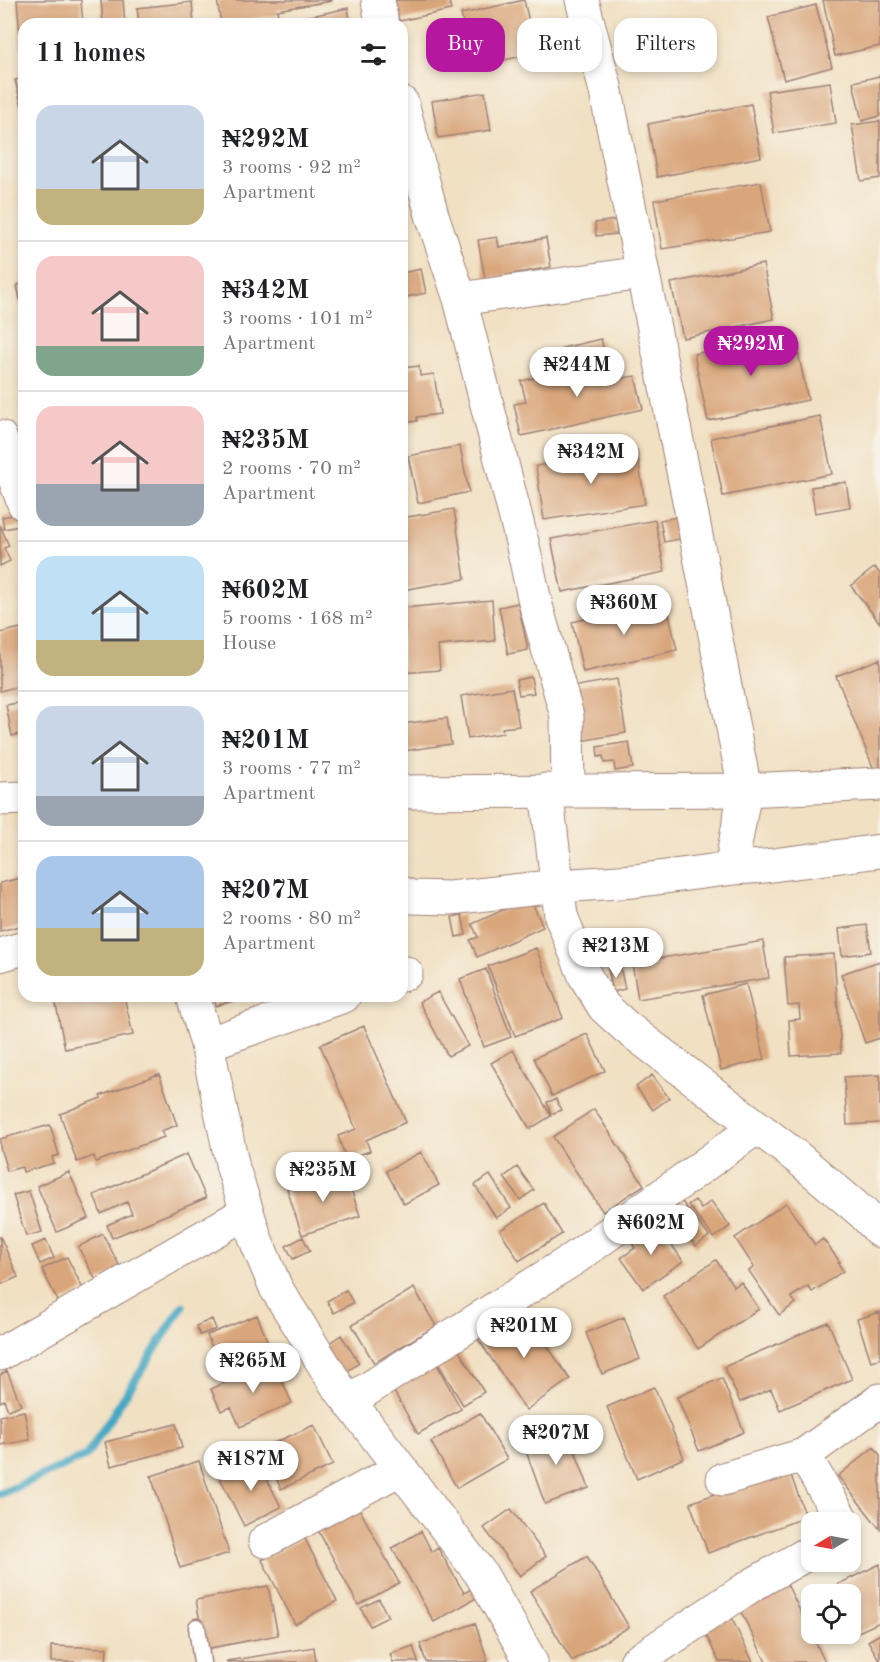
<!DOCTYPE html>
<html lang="en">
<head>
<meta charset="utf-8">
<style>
  :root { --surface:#fff; --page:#f2f2f2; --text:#202124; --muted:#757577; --line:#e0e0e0; --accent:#b5179e }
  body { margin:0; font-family:"Old Standard TT",serif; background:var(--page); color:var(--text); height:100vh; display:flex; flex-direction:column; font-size:22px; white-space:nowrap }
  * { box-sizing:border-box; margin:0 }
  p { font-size:20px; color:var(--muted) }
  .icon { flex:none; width:33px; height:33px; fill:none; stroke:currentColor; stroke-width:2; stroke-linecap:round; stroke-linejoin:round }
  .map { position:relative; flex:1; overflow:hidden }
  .side { position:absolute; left:18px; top:18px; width:390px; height:984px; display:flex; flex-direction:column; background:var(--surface); border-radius:18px; box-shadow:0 3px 9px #0003 }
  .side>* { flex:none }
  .guide { position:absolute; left:426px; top:18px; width:363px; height:54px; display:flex; gap:12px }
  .needle { width:39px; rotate:260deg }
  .buttons { position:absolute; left:801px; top:1512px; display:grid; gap:12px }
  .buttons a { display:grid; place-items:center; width:60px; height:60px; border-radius:12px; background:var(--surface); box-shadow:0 3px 9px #0003; font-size:30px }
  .price { position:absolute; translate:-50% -51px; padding:0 14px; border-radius:21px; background:#fff; color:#222; font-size:20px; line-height:39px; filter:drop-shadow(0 2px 3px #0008) }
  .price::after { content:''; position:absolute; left:50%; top:36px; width:18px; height:14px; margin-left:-9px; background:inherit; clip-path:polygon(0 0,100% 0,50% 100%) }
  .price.current { background:var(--accent); color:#fff }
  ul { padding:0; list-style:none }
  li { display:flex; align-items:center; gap:18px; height:150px; padding:0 18px }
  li+li { border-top:2px solid var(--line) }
  li span { display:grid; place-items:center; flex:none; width:168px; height:120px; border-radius:18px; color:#555 }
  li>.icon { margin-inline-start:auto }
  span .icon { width:72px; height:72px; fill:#fffc; stroke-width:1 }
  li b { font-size:26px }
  h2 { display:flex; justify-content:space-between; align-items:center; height:72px; padding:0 18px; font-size:26px }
  .tag { padding:0 21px; border-radius:18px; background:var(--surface); box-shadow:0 3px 9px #0003; font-size:21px; line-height:54px }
  .tag.current { background:var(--accent); color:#fff }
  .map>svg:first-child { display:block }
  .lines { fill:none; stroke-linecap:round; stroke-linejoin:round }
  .stream { stroke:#43a7c3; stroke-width:8 }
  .building { fill:#d9a67b }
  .lane-casing { stroke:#9e8076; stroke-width:19 }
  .street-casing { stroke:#9e8076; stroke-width:35 }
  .secondary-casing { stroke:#9e8076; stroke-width:35 }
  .lane { stroke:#fff; stroke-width:16 }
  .street { stroke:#fff; stroke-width:33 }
  .secondary { stroke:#fff; stroke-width:33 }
</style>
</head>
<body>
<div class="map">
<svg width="880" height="1662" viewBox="0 0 880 1662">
  <rect width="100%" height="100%" fill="#f7f3e8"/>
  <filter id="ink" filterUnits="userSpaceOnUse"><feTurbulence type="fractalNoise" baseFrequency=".0167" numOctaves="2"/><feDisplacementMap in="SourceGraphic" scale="12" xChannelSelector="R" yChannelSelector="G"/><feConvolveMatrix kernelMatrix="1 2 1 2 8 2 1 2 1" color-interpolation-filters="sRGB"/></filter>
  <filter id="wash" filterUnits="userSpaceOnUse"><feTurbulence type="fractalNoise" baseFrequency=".008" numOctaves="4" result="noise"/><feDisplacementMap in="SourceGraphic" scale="24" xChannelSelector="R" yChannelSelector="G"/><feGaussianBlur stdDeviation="1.35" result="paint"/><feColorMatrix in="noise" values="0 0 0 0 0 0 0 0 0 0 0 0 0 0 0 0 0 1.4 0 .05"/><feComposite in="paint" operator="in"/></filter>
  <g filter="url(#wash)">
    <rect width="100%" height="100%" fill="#f1e0c2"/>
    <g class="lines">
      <path class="stream" d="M0,1494l86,-38 97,-150"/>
    </g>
    <g id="blocks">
      <path class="building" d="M17,0h64l2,24h-59v24h-3z
        M101,0h22l2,24h-22z
        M217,0h114v1l-54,9 1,5 -57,9z
        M395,0h54l2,10 -52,11z
        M524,0l12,53 -63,14 -12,-53z
        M823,0h57v46l-45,10z
        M192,2l2,22h-55l-2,-16z
        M816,5l16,62 -48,13 -16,-63z
        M348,8l3,16h-58v-4z
        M880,76v40l-18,5 -9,-39z
        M24,78v33h-1l-8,-31z
        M830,82l6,41 -62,10 -7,-42z
        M485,92l6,38 -53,8 -6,-37z
        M751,104l10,53 -104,20 -9,-53z
        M880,121v57l-19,3 -9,-56z
        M761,182l9,50 -108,17 -8,-49z
        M615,220l2,14 -21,2 -1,-13z
        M497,237l2,10 47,-9 5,29 -66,12 -7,-39z
        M763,264l11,55 -91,19 -12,-55z
        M421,269l5,24 -24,5v-25z
        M24,283v32h-1l-6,-30z
        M794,333l14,67 -100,21 -14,-67z
        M601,339l5,20 -40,8 -4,-19z
        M619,359l4,19 12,-2 8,33 -122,27 -7,-32 12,-2 -5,-21z
        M419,366l1,10 14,-2 6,40 -23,3v4l-15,2v-55z
        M820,416l12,58 -109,22 -12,-58z
        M460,446l9,46 -51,11 -10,-47z
        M637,450l8,54 -101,16 -8,-54z
        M846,482l4,25 -35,6 -4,-26z
        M454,509l11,70 -63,11v-72z
        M22,513l2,12 -20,4 -2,-12z
        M687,515l4,22 -27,5 -4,-22z
        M655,520l10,52 -103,20 -11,-53z
        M0,525l9,21 -5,2 6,13 -10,5z
        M875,567l5,7v49l-29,-37z
        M492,600l3,41 -57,5 2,24 -38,3v-65z
        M666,601l11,49 -94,22 -11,-50z
        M518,603l10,47 -20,4 -9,-47z
        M24,627v58l-24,6v-58z
        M880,659v111l-5,2 -39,-96z
        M531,677l3,16 -15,2 -3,-15z
        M617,679l9,54 -45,8 -10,-54z
        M512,688l7,38 -17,2 1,5 -35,6 -7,-43z
        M24,702v31l-12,3 -6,-31z
        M447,718l4,26 -47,7 -2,-27z
        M629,742l4,26 -18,3 -1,-9 -10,1 -1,-7 -5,1 -1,-10z
        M21,878l3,10v37l-24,6v-48z
        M530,898l13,29 -66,30 -7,-17 8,-3 -6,-13z
        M462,915l4,20 -10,2 -4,-20z
        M867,925l4,27 -29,4 -3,-27z
        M763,941l6,37 -131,21 -6,-36z
        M536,948l27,70 -48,18 -27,-70z
        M834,954l7,99 -50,3 -2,-36 11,-1 -1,-14 -11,1 -4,-49z
        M880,961v77l-15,5 -24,-69z
        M620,966l5,23 -12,3 -5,-24z
        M486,969l25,68 -27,10 -24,-68z
        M746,984l19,75 -44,11 -18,-75z
        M438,992l30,54 -20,10 -29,-54z
        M75,996h49l9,39 -68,14 -10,-49z
        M214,996h33v1l-31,9z
        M364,1026l42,96 -40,18 4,11 -24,8 -8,-23 18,-7 -36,-84z
        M587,1034l18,37 -53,25 -18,-38z
        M513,1050l38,66 -21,13 -39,-66z
        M159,1074l18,51 -16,6 3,6 -68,25 -2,-6 -17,6 -17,-48 41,-16 -1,-2z
        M652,1075l17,23 -16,12 -17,-23z
        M880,1075v48l-33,2 -3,-48z
        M556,1099l5,11 -10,4 -4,-12z
        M594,1109l50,76 -41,27 -50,-75z
        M50,1125l9,30 -7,2 2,6 -31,9 -1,-5 -15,4 -7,-24v-8z
        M421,1152l18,33 -35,19 -18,-33z
        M187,1154l19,44 -94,40 -5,-13 25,-11 -5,-12 -26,12 -7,-19z
        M517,1167l17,23 -14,10 -16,-23z
        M345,1171l15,45 -58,19 -15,-46z
        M69,1172l20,46 -32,14 -20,-46z
        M490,1175l21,33 -15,10 -21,-33z
        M29,1191l13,41 -16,4 -13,-41z
        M678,1197l31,39 -13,10 -31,-38z
        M695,1200l6,9 10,-8 19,25 -16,12 -26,-33z
        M544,1203l18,31 -43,27 -19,-31z
        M786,1203l29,42 8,-6 17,23 -2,1 5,8 -31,21 -4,-6 -17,11 5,6 -17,12 -30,-44 5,-4 -19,-29z
        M655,1221l28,40 -40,28 -22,-31 14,-10 -6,-9z
        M103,1234l18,35 -24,13 -19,-35z
        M0,1236l18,41 -18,8z
        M303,1237l7,14 -17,8 -7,-13z
        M46,1240l8,18 -14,6 -8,-18z
        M67,1257l17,34 -25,12 -17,-34z
        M716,1260l18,27 7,-5 18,27 -61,40 -35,-53z
        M414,1288l22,38 -62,37 -22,-38z
        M346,1290l7,13 -19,10 -7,-12z
        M522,1309l48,70 -44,31 -48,-71z
        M880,1312v47l-9,2 -14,-42z
        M257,1315l15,38 -49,21 -16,-39z
        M624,1317l16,42 -38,15 -16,-41z
        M212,1319l4,10 -16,6 -4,-9z
        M828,1322l24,57 -72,31 -9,-21 -31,13 -16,-35z
        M341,1335l18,28 -19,13 -18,-28z
        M458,1349l26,43 -21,13 -26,-43z
        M273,1361l19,42 -52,24 -9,-20 -10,4 -10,-22z
        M435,1361l26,48 -43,25 -27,-48z
        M7,1371l14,34 -13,5 -4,-10 -4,2v-27z
        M722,1378l22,54 -45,19 -22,-54z
        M654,1387l30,71 -47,21 -30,-72z
        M24,1411l6,29 -30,5v-29z
        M480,1413l27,46 -50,29 -26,-46z
        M176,1424l6,24 -71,18 -6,-24z
        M314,1425l19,40 -52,24 -18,-41z
        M566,1427l23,61 -44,16 -22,-61z
        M874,1447l6,8v74l-42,-53z
        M257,1459l24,48 -37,19 -24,-48z
        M199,1461l30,92 -49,15 -29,-92z
        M788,1467l18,50 -98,36 -18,-50z
        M359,1508l40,75 -41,22 -40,-75z
        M511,1509l35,47 -26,20 -36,-48z
        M421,1531l11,21 6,-4 26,45 9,-5 5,9 -44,25 -42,-74z
        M304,1537l33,64 -42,23 -33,-64z
        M587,1556l42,71 -57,34 -42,-70z
        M880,1564v58l-26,12 -4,-8v-32h-15l-3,-7z
        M787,1584l38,78h-59l-27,-54z
        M268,1586l10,49 -73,14 -9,-49z
        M379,1599l9,18 -18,9 -9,-18z
        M729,1613l24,49h-34l-17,-36z
        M475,1623l13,38 -3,1h-59l-6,-18z
        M880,1634v27l-12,-20z
        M51,1646l56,2 -1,14h-55z
        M413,1646l5,16h-25l-3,-8z
        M314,1647l2,15h-89v-1z"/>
    </g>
  </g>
  <g filter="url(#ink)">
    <use href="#blocks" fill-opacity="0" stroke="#9e8076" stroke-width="1.5"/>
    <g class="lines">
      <defs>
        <path id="lane" d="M197,1627l5,35"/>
        <path id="street" d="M378,0l4,24
          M402,103l30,112 28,84 62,243 13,60 32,114 1,74
          M460,299l182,-26
          M0,437l24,67
          M546,790l15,126 24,60 19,31 22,20 172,131 66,56 16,17
          M734,868l31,-2 115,-15
          M402,893l9,4 39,1 108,-12 76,-5 100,-13v-17l11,-61 -53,-275 -87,-428 -23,-87
          M0,955l24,-7
          M402,975l4,-2
          M193,996l14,48 26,124 23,72 20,48 60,96 145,190 50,88
          M207,1044l137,-48
          M0,1354l247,-142
          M349,1401l226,-143 182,-131
          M804,1455l39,67
          M723,1479l81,-24 76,-55
          M265,1541l135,-72
          M636,1662l116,-77 60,-34"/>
        <path id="secondary" d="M402,792l343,-2 135,-6
          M0,799l24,-1"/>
      </defs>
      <use href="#lane" class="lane-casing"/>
      <use href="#street" class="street-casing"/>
      <use href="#secondary" class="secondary-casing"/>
      <use href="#lane" class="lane"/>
      <use href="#street" class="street"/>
      <use href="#secondary" class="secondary"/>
    </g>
  </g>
</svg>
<div class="buttons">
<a><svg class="needle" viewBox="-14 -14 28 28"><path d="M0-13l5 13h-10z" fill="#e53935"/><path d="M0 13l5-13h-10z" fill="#757577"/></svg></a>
<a><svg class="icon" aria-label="locate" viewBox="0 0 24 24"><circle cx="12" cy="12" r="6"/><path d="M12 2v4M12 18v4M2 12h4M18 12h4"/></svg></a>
</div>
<b class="price current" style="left:751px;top:377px">₦292M</b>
<b class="price" style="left:577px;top:398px">₦244M</b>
<b class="price" style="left:591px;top:485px">₦342M</b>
<b class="price" style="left:624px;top:636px">₦360M</b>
<b class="price" style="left:616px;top:979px">₦213M</b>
<b class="price" style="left:323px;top:1203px">₦235M</b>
<b class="price" style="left:651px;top:1256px">₦602M</b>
<b class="price" style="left:524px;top:1359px">₦201M</b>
<b class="price" style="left:253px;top:1394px">₦265M</b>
<b class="price" style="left:556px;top:1466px">₦207M</b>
<b class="price" style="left:251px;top:1492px">₦187M</b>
<div class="guide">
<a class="tag current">Buy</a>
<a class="tag">Rent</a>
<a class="tag">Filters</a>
</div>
<section class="side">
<h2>11 homes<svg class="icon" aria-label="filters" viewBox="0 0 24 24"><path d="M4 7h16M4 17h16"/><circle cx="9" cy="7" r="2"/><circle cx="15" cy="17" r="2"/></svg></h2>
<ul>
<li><span style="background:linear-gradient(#c9d6e8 70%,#c2b280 0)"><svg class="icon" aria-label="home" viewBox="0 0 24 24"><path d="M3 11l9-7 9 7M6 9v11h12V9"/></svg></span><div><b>₦292M</b><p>3 rooms · 92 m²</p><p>Apartment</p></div></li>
<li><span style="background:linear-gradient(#f6c9c9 75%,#7fa58c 0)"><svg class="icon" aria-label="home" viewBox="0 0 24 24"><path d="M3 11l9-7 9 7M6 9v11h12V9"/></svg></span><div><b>₦342M</b><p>3 rooms · 101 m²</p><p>Apartment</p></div></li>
<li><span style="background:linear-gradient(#f6c9c9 65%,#9aa5b1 0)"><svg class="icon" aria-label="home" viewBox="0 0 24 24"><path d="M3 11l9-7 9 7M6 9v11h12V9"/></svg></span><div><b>₦235M</b><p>2 rooms · 70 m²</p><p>Apartment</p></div></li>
<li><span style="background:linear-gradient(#bfe0f5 70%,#c2b280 0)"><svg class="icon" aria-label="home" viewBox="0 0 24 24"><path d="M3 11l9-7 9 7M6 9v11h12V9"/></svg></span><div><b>₦602M</b><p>5 rooms · 168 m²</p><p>House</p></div></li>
<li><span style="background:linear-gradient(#c9d6e8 75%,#9aa5b1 0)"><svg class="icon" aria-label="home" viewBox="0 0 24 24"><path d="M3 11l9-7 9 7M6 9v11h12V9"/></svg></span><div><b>₦201M</b><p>3 rooms · 77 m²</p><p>Apartment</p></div></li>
<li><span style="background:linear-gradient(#a9c7e8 60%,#c2b280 0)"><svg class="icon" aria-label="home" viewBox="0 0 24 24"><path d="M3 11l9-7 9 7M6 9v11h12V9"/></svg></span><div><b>₦207M</b><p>2 rooms · 80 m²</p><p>Apartment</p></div></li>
</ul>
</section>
</div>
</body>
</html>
